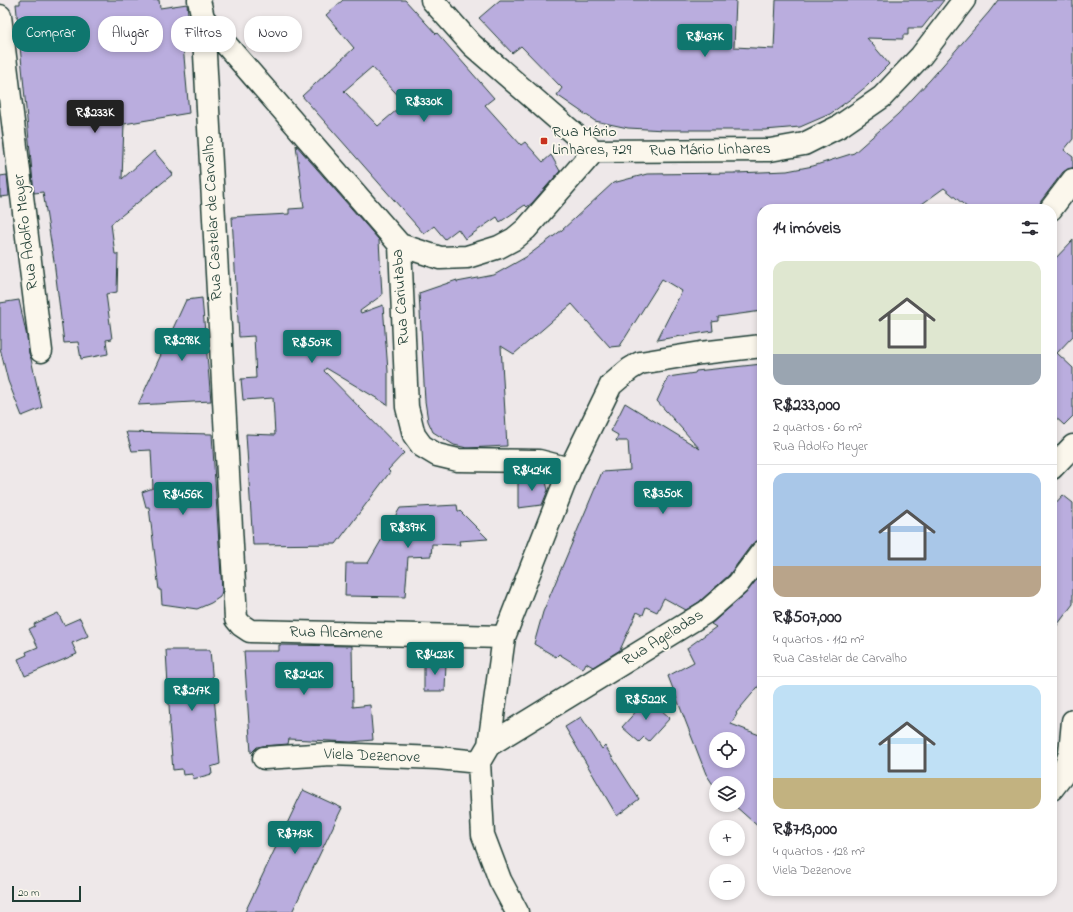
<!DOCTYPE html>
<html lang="pt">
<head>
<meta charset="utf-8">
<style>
  :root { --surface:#fff; --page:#f2f2f3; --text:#2b2b33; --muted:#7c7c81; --line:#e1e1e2; --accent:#0f766e }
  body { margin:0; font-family:"Indie Flower",sans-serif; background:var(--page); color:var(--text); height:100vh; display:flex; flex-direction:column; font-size:15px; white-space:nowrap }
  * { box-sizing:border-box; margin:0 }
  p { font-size:13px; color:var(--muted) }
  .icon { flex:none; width:22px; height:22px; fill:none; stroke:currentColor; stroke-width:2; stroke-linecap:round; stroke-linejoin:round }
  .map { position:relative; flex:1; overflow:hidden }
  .sheet { position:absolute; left:757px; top:204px; width:300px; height:692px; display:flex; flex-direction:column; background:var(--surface); border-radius:16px; box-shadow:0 2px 6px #0003 }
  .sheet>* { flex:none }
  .guide { position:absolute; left:12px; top:16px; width:380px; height:36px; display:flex; gap:8px }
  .buttons { position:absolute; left:709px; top:732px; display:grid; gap:8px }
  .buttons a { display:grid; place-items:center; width:36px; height:36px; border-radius:50%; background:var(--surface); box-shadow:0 2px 6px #0003; font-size:20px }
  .scale { position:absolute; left:12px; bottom:10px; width:69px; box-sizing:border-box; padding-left:4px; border:2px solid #1f3d34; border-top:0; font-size:11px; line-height:14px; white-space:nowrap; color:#1f3d34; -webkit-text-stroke:3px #fbf7ec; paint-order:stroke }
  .price { position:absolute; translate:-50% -34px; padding:0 9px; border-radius:4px; background:var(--accent); color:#fff; font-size:13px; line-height:26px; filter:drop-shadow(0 1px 2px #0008) }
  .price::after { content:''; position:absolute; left:50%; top:24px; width:12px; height:9px; margin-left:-6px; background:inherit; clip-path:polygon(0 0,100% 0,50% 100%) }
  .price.active { background:#222; color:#fff }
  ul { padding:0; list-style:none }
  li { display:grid; align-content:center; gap:8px; height:212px; padding:0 16px }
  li+li { border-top:1px solid var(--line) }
  li span { display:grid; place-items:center; height:124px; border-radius:12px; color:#555 }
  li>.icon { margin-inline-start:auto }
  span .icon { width:72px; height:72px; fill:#fffc; stroke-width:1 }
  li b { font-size:17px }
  h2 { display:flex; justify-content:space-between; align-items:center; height:48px; padding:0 16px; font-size:17px }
  .chip { padding:0 14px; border-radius:16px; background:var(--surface); box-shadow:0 2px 6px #0003; font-size:14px; line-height:36px }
  .chip.active { background:var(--accent); color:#fff }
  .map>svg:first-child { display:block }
  .building { fill:#baadde; stroke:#1f3d34; fill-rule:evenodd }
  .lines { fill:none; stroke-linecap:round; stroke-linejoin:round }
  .street-casing { stroke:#1f3d34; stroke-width:25 }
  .street { stroke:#fbf7ec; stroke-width:22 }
  .poi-dot { fill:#c8321e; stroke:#fbf7ec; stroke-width:1.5 }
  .labels { text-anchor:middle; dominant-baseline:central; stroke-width:3.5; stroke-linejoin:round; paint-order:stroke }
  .poi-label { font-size:16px; fill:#1f3d34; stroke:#fbf7ec; text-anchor:start }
  .street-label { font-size:16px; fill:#1f3d34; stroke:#fbf7ec }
</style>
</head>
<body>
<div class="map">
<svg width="1073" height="912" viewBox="0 0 1073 912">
  <rect width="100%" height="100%" fill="#eee8e9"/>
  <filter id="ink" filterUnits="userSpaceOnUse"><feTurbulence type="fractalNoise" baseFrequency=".025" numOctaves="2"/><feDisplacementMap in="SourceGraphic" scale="8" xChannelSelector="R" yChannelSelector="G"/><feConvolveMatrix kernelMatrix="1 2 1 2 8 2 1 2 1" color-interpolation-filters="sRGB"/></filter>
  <g filter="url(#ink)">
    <path class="building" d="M20,0h139l1,8 27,-4 3,29 -8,1 7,79 -65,11 -2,55 32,-28 19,23 -62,50 4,30h3l-1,38 -11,2 6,45 -6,1 2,14 -27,5 -3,-17 -14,1 -10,-82 -11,-69 -9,1 -18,-189h4z
      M343,0h62l31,34 1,-1 57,65 -9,7 36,40 4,-3 18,20 8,-7 9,16 -28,32 -5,4 -2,-2 -25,17 -3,-5 -32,22 -7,-10 -13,10 -11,-13 -10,8 -122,-138 52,-48 -28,-33zM372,67l33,36 -27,23 -34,-35z
      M500,0h236l-2,47 40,2 2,-49h168l-22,28h-14v7h-5v4l-36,-1 22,26 -21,21 -12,10 -26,19 -30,13 -35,3h-100l-37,-2 -33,-7 -38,-26 5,-7 -41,-42 -9,7 -33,-35z
      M998,0h75v139l-9,11 9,7v11l-5,1 -5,3 -22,29 -3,8h-69l-25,-21 -29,21h-153v102l-44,6v4l-6,1 1,9 -56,9 25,-49 -20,-12 -42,67 -10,1 -38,-43 -58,50 -13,-8 6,100 -40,2 -13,-3 -21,-13 -5,-11 -3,-20 -6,-108 38,-13v2l37,-7 32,-18 36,-27 51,-47 34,-9 89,-1 51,-2 26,-5 41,-13 44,-39 32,-34 59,-68z
      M296,145l83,95 3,55 -22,16 1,2 22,-8 5,66v34l-62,-37 -2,3 80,82 -16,17 2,2 -54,72 -83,1 -7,-111 29,1 -2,-37 -30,2 -2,-21 15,-1 -2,-42 -15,1 -7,-120 57,-3v-5l15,-1z
      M7,175l2,21 -9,1v-21z
      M1073,240v96l-16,17 16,15v48l-9,9 -12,-11v-152z
      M202,298l9,103 -73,4 48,-105z
      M19,300l8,37 2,16 2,6 11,49 -20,8 -14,-35 -8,-33v-45z
      M762,364v176l-5,1 -5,3 -23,31 -30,27 -13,8 -22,-12 -7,14 -11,-5 -3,8 -6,-3 -17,38 -27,17 -7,-4 -3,6 -24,-15 -3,3 -22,-13 9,-32 59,-140 28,-2 -2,-29h-12l2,-6 -7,-4 14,-28 75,46 -43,-48 11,-24 27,-4 1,-2z
      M126,432l86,2 10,157 -2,6 -9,6 -14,6 -35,-5 -1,-14h-2l-10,-83h-3l-4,-15 11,-4 -2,-38 -19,1z
      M545,478l3,12 -6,15 -24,3v-28z
      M1063,495l10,8v101l-21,28v-125z
      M457,505l1,6h2l28,28 -29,2 1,4 -28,-1 -1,12 -23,1 -3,40 -60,-1 1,-33h22l32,-55z
      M762,573v109l-26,31 1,1 -6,10 31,12v94l-28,-25h4v-22h-22v6l-10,-15 -38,-98 26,-14 -7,-14 29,-21 -5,-3 35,-31zM716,739h22v22h-22z
      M58,613l6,12 16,-7 8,18 -16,7 5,11 -52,22 -7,-17 9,-4 -1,-3 12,-5 -9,-18 6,-3 -1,-2z
      M279,645l73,1 1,61 17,-2 3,35 -22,2 -62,-3 -1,5 -25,2 -6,1 -6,6 -7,-102h35z
      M166,650h44l10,114 -9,3 1,7 -19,5 -1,-5 -9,1 -1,-6 -9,1 -4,-47h1z
      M424,660l22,3 -1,28h-21z
      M648,698l22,20 -21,23 -5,-4 -5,5 -17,-15z
      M581,717l21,32 3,-3 34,53 -22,17 -52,-89z
      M303,790l39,18 -50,104h-47z"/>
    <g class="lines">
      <defs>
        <path id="street" d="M199,0l4,18 33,601 5,6 9,6 254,6
          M432,0l40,45 122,106 176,-1 34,-6 36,-18 42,-29 39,-41 43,-56
          M0,16l41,335
          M203,18l197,227 7,162 7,28 8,11 15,9 21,5 81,1 31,8
          M1051,209l22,-29
          M400,245l40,13 27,-1 32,-10 15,-8 12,-10 68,-78
          M1052,468l21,-22
          M489,745l217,-133 32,-28 24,-32
          M264,758l67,-4 107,4 41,4
          M1052,789l10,-13 8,-23 3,-32
          M517,912l-17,-32 -17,-45 -4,-73 10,-17 15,-108 66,-168 41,-84 19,-16 10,-6 61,-10 61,-7"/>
      </defs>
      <use href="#street" class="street-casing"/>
      <use href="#street" class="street"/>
    </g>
  </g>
  <rect class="poi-dot" x="540" y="137" width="8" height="8" rx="2"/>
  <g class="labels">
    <g class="poi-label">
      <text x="552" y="132">Rua Mário<tspan x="552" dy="18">Linhares, 729</tspan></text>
    </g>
    <g class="street-label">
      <text transform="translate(710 150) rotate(-1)">Rua Mário Linhares</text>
      <text transform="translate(213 218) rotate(-93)">Rua Castelar de Carvalho</text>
      <text transform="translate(26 232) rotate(-97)">Rua Adolfo Meyer</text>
      <text transform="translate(401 297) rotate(-94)">Rua Cariutaba</text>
      <text transform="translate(336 633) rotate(1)">Rua Alcamene</text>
      <text transform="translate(663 638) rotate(-32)">Rua Ageladas</text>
      <text transform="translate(372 756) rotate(2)">Viela Dezenove</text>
    </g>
  </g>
</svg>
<div class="buttons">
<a><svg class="icon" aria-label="locate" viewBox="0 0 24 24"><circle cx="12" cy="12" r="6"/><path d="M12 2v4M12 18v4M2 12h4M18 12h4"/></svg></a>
<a><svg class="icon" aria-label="layers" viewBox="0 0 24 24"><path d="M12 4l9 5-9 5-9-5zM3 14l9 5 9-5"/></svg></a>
<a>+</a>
<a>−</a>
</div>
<div class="scale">20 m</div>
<b class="price" style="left:705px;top:58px">R$437K</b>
<b class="price" style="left:424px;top:123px">R$330K</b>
<b class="price active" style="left:95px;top:134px">R$233K</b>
<b class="price" style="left:182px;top:362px">R$298K</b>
<b class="price" style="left:312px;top:364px">R$507K</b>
<b class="price" style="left:532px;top:492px">R$424K</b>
<b class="price" style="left:663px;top:515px">R$350K</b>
<b class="price" style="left:183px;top:516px">R$456K</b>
<b class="price" style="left:408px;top:549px">R$397K</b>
<b class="price" style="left:435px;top:676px">R$423K</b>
<b class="price" style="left:304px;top:696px">R$242K</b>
<b class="price" style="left:192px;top:712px">R$217K</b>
<b class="price" style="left:646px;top:721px">R$522K</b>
<b class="price" style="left:295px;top:855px">R$713K</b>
<div class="guide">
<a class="chip active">Comprar</a>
<a class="chip">Alugar</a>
<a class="chip">Filtros</a>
<a class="chip">Novo</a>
</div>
<section class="sheet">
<h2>14 imóveis<svg class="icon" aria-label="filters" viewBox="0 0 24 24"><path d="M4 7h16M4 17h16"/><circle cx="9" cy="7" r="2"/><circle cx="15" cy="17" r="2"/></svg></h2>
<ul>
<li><span style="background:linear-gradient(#dfe7d0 75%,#9aa5b1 0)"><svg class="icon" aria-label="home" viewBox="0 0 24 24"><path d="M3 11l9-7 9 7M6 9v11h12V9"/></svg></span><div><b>R$233,000</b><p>2 quartos · 60 m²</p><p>Rua Adolfo Meyer</p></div></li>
<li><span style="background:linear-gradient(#a9c7e8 75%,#b9a48a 0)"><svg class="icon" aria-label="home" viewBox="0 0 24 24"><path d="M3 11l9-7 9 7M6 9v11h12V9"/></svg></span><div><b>R$507,000</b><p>4 quartos · 112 m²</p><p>Rua Castelar de Carvalho</p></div></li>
<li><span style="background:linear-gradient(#bfe0f5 75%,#c2b280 0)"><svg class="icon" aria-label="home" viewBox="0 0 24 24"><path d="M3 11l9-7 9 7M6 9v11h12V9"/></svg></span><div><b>R$713,000</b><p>4 quartos · 128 m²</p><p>Viela Dezenove</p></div></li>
</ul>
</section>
</div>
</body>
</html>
